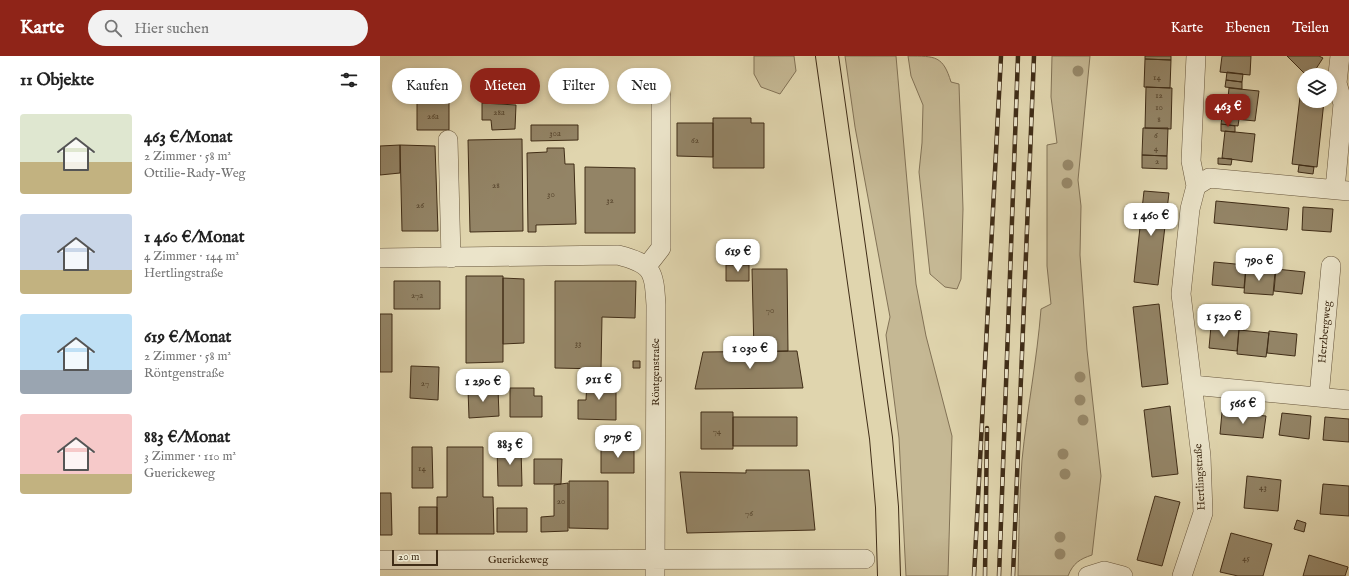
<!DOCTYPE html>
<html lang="de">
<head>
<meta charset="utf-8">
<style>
  :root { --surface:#fff; --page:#f2f2f2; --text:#222; --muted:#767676; --accent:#8f2418 }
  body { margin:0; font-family:"IM FELL English",serif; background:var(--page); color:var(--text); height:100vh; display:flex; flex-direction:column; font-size:15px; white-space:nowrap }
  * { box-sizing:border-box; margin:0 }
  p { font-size:13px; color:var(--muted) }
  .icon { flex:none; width:22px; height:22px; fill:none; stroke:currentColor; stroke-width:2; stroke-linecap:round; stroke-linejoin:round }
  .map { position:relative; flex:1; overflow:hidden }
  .sheet { display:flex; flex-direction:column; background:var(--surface); width:380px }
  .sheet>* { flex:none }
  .guide { position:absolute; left:12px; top:12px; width:380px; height:36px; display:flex; gap:8px }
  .buttons { position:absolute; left:917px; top:12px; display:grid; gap:8px }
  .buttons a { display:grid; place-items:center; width:40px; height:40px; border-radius:50%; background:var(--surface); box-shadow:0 2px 6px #0003; font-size:20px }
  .scale { position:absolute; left:12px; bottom:10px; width:46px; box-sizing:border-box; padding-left:4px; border:2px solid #402d17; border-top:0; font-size:11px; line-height:14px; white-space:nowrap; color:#402d17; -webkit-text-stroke:3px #ebe4ca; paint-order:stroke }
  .price { position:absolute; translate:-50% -34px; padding:0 9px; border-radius:8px; background:#fff; color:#222; font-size:13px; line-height:26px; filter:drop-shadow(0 1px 2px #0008) }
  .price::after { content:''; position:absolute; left:50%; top:24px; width:12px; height:9px; margin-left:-6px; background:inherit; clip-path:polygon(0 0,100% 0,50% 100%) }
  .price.selected { background:var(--accent); color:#fff }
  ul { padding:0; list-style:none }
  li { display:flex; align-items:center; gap:12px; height:100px; padding:0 20px }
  li span { display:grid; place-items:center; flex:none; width:112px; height:80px; border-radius:4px; color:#555 }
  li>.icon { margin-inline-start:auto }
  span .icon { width:48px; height:48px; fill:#fffc; stroke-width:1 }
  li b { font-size:17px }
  h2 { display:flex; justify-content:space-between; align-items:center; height:48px; padding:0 20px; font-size:17px }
  .tag { padding:0 14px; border-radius:18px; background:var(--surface); box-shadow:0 2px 6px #0003; font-size:14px; line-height:36px }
  .tag.selected { background:var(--accent); color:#fff }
  header { display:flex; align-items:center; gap:24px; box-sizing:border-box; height:56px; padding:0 20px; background:var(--accent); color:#fff }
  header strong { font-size:19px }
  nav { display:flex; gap:22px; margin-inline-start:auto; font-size:14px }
  .search { width:280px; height:36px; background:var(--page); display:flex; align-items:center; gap:10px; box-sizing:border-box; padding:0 14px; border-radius:22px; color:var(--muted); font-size:15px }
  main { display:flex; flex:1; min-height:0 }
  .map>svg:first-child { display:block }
  .green { fill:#c5b894; stroke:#827256 }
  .building { fill:#938466; stroke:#402d17 }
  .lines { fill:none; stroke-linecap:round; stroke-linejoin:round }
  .minor-casing { stroke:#68573d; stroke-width:20 }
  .major-casing { stroke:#402d17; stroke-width:24 }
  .minor { stroke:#ebe4ca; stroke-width:19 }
  .major { stroke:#e0d5ae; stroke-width:22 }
  .rail-casing { stroke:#402d17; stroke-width:4.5 }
  .rail { stroke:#ebe4ca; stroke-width:3; stroke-dasharray:9; stroke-linecap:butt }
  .tree { fill:#978869 }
  .labels { text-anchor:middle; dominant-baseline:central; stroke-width:3; stroke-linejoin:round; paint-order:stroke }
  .number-label { font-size:9px; fill:#55432b }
  .street-label { font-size:11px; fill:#402d17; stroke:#ebe4ca }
</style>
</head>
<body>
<header>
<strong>Karte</strong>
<div class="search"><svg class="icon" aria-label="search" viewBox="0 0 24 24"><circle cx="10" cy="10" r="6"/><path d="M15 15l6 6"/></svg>Hier suchen</div>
<nav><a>Karte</a><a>Ebenen</a><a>Teilen</a></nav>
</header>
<main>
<section class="sheet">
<h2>11 Objekte<svg class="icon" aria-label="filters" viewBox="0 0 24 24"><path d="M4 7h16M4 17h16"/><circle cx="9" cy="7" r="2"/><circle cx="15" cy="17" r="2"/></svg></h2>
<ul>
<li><span style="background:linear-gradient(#dfe7d0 60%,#c2b280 0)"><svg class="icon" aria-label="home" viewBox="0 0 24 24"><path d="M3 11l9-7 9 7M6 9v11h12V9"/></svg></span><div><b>463 €/Monat</b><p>2 Zimmer · 58 m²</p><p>Ottilie-Rady-Weg</p></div></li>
<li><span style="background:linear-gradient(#c9d6e8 70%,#c2b280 0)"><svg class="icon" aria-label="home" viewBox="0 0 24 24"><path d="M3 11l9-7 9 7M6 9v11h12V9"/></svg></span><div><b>1 460 €/Monat</b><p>4 Zimmer · 144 m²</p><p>Hertlingstraße</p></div></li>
<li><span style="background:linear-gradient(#bfe0f5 70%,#9aa5b1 0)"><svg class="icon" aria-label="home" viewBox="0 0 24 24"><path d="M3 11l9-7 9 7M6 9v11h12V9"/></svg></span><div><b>619 €/Monat</b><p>2 Zimmer · 58 m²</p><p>Röntgenstraße</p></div></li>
<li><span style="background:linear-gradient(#f6c9c9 75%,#c2b280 0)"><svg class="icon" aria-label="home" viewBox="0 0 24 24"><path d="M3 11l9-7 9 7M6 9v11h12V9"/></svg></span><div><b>883 €/Monat</b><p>3 Zimmer · 110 m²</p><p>Guerickeweg</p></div></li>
</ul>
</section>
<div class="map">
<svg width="969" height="520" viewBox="0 0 969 520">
  <rect width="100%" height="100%" fill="#e0d5ae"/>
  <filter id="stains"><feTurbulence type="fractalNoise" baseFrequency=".005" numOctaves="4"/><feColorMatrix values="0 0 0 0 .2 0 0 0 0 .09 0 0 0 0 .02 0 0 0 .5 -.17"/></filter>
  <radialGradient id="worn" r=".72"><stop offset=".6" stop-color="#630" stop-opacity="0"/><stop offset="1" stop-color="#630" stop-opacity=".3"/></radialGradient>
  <path class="green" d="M374,0h40l2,15 -16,23 -19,-7 -7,-13z
    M465,0h51l20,228 10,52 26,100 -4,140h-42l-7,-138 -13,-103 4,-18 -35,-190z
    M528,0c28,0 35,0 43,26l8,2 4,125 -2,70 -4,10 -12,-2 -15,-13 -11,-102 3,-29 1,-38 -12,-29z
    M672,0h38l-12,124 3,26 -1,49 7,95 14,126 -9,79c-12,4 -19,8 -24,21h-50c1,-38 1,-77 4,-116 5,-50 15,-100 19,-151l10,-5 -4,-38v-121l10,-2 -6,-46z"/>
  <path class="building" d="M765,0h26v4l-26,-1z
    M842,0h29l-1,19 -30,-3z
    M907,0h32l4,2 -11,17h-6z
    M765,3l26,1 -1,28 -26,-1z
    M847,16l16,2 -1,8 -16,-2z
    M846,24l16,2v7l-17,-2z
    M766,31l26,1 -1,41 -26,-1z
    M849,32l30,3 -4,30 -29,-3z
    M920,41h4v4h20l-7,66 -25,-3z
    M37,44l32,1v29h-32z
    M102,47l34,2 -1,24 -23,1 -1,-10h-9z
    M842,61l17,2 -1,7 -17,-2z
    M333,62h38v5h13v45h-51z
    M297,67h36v34l-36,-1z
    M841,68l14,2v6l-14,-1z
    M151,69h47v15l-47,1z
    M763,72h25l-1,28 -25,-1z
    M845,75l30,3 -3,28 -30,-4z
    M142,83l1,92 -53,1 -2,-92z
    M20,89v28l-20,2v-29z
    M20,89l35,1 3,85h-36z
    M167,92h17l1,16h9l2,60 -40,1v7h-8l-1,-79 20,-1z
    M762,99l25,1v13l-25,-1z
    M838,102l14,1 -1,6 -13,-1z
    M919,109l15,2 -1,7 -15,-2z
    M205,111l50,1v65h-50z
    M764,135l25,2 -11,92 -24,-3z
    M836,145l73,7 -2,22 -73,-7z
    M923,151l30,2 -2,23 -29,-2z
    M834,206l32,3 -2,23 -32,-3z
    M346,209h23v16h-23z
    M372,213h35l1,82 -34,1z
    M866,213l29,3 -2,23 -29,-2z
    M896,213l29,3 -3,22 -28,-3z
    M86,220h37v86l-37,1z
    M123,222l21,1v64l-21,1z
    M14,225h46v28h-46z
    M175,225h81l-1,37 -33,-1 -1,52 -46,-1z
    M779,248l9,80 -26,3 -9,-80z
    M0,258h12v58h-12z
    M831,270l28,2 -2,23 -28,-3z
    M859,274l30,3 -3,24 -29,-3z
    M889,275l28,3 -2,22 -28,-3z
    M417,295l6,37 -108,1 8,-37z
    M253,305h7v7h-7z
    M31,310l28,1 -1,33 -28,-2z
    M207,324l29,1v39l-38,-1v-19h8z
    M118,332l1,28 -30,2 -1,-29z
    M130,332h24v8h8v21h-32z
    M790,350l8,68 -26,3 -8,-67z
    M321,356h32v37h-32z
    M842,356l44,4 -3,22 -43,-4z
    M902,357l29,3 -2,23 -30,-4z
    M353,361h64v29h-64z
    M945,361l24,2v23l-26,-2z
    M221,389h33v28h-33z
    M32,391h20l1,41h-21z
    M67,391h36v50h10l1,37h-57v-37h10z
    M117,391h24l1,39h-24z
    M154,403h28l-1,25h-27z
    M366,414h63l6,60 -128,3 -7,-61 66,1z
    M867,420l34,4 -3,31 -34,-3z
    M189,425h39v48l-39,-1z
    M188,427v48l-27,1v-15l13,-1v-31z
    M943,428l26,2v30l-29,-2z
    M0,437h11l1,42h-12z
    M775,440l25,6 -18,64 -25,-6z
    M39,451h18v27h-18z
    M117,452h30v24h-30z
    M917,464l9,3 -2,9 -10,-3z
    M851,477l41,11 -9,32h-25l-18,-4z
    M929,499l39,12 -3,9h-42z"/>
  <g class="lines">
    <defs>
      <path id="minor" d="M68,84l3,118
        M816,130l13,-8 140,13
        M955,133l8,-85 -6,-21 3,-27
        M0,202l238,-3c35,9 36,16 38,50l-1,271
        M267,210l14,-18v-152
        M812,329l157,15
        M939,341l12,-131
        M0,504l485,-1
        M708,520l16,-5 19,5
        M802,520l21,-63 -2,-57 -20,-162 9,-85 6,-23 -5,-25 5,-105"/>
      <path id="major" d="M447,0l54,382 6,69 2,69"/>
    </defs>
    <use href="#minor" class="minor-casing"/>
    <use href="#major" class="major-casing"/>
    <use href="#minor" class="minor"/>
    <use href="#major" class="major"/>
    <defs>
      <path id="rail" d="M594,520l27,-520
        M605,520l2,-148
        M619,520l19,-520
        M633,520l21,-520"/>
    </defs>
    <use href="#rail" class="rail-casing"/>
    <use href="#rail" class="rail"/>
  </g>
  <g class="tree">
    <circle cx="698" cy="15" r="5.5"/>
    <circle cx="688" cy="109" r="5.5"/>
    <circle cx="687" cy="127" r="5.5"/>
    <circle cx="700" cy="321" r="5.5"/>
    <circle cx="700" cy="344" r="5.5"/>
    <circle cx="703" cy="364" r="5.5"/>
    <circle cx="683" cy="398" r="5.5"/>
    <circle cx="685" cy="418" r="5.5"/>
    <circle cx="680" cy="481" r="5.5"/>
    <circle cx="680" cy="498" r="5.5"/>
  </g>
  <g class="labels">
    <g class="number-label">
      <text x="777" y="21">14</text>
      <text x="779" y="39">12</text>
      <text x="779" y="51">10</text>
      <text x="119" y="56">28a</text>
      <text x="53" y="60">26a</text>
      <text x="779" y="63">8</text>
      <text x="175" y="77">30a</text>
      <text x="776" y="79">6</text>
      <text x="315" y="84">62</text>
      <text x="776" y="92">4</text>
      <text x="777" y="105">2</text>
      <text x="116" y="129">28</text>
      <text x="171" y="138">30</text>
      <text x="230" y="144">32</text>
      <text x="40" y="149">26</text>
      <text x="37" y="239">27a</text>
      <text x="390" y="254">70</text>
      <text x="198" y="287">33</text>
      <text x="45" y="327">27</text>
      <text x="337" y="375">74</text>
      <text x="42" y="412">14</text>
      <text x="883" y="431">43</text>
      <text x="181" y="445">20</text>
      <text x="369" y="457">76</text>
      <text x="866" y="502">45</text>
    </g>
    <g class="street-label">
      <text transform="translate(945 276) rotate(-85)">Herzbergweg</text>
      <text transform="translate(276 316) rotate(-90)">Röntgenstraße</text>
      <text transform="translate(820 421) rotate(-93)">Hertlingstraße</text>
      <text x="138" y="504">Guerickeweg</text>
    </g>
  </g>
  <rect width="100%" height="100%" filter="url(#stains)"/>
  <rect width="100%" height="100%" fill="url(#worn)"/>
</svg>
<div class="buttons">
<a><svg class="icon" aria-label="layers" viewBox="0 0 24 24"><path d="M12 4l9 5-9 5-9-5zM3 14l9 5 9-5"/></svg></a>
</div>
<div class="scale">20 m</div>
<b class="price selected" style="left:848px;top:72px">463 €</b>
<b class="price" style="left:771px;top:181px">1 460 €</b>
<b class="price" style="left:358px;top:217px">619 €</b>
<b class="price" style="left:879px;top:226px">790 €</b>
<b class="price" style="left:844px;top:282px">1 520 €</b>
<b class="price" style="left:370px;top:314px">1 030 €</b>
<b class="price" style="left:219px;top:345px">911 €</b>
<b class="price" style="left:103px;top:347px">1 290 €</b>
<b class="price" style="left:863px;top:369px">566 €</b>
<b class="price" style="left:238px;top:403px">979 €</b>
<b class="price" style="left:130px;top:410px">883 €</b>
<div class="guide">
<a class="tag">Kaufen</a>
<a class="tag selected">Mieten</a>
<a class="tag">Filter</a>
<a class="tag">Neu</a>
</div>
</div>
</main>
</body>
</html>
